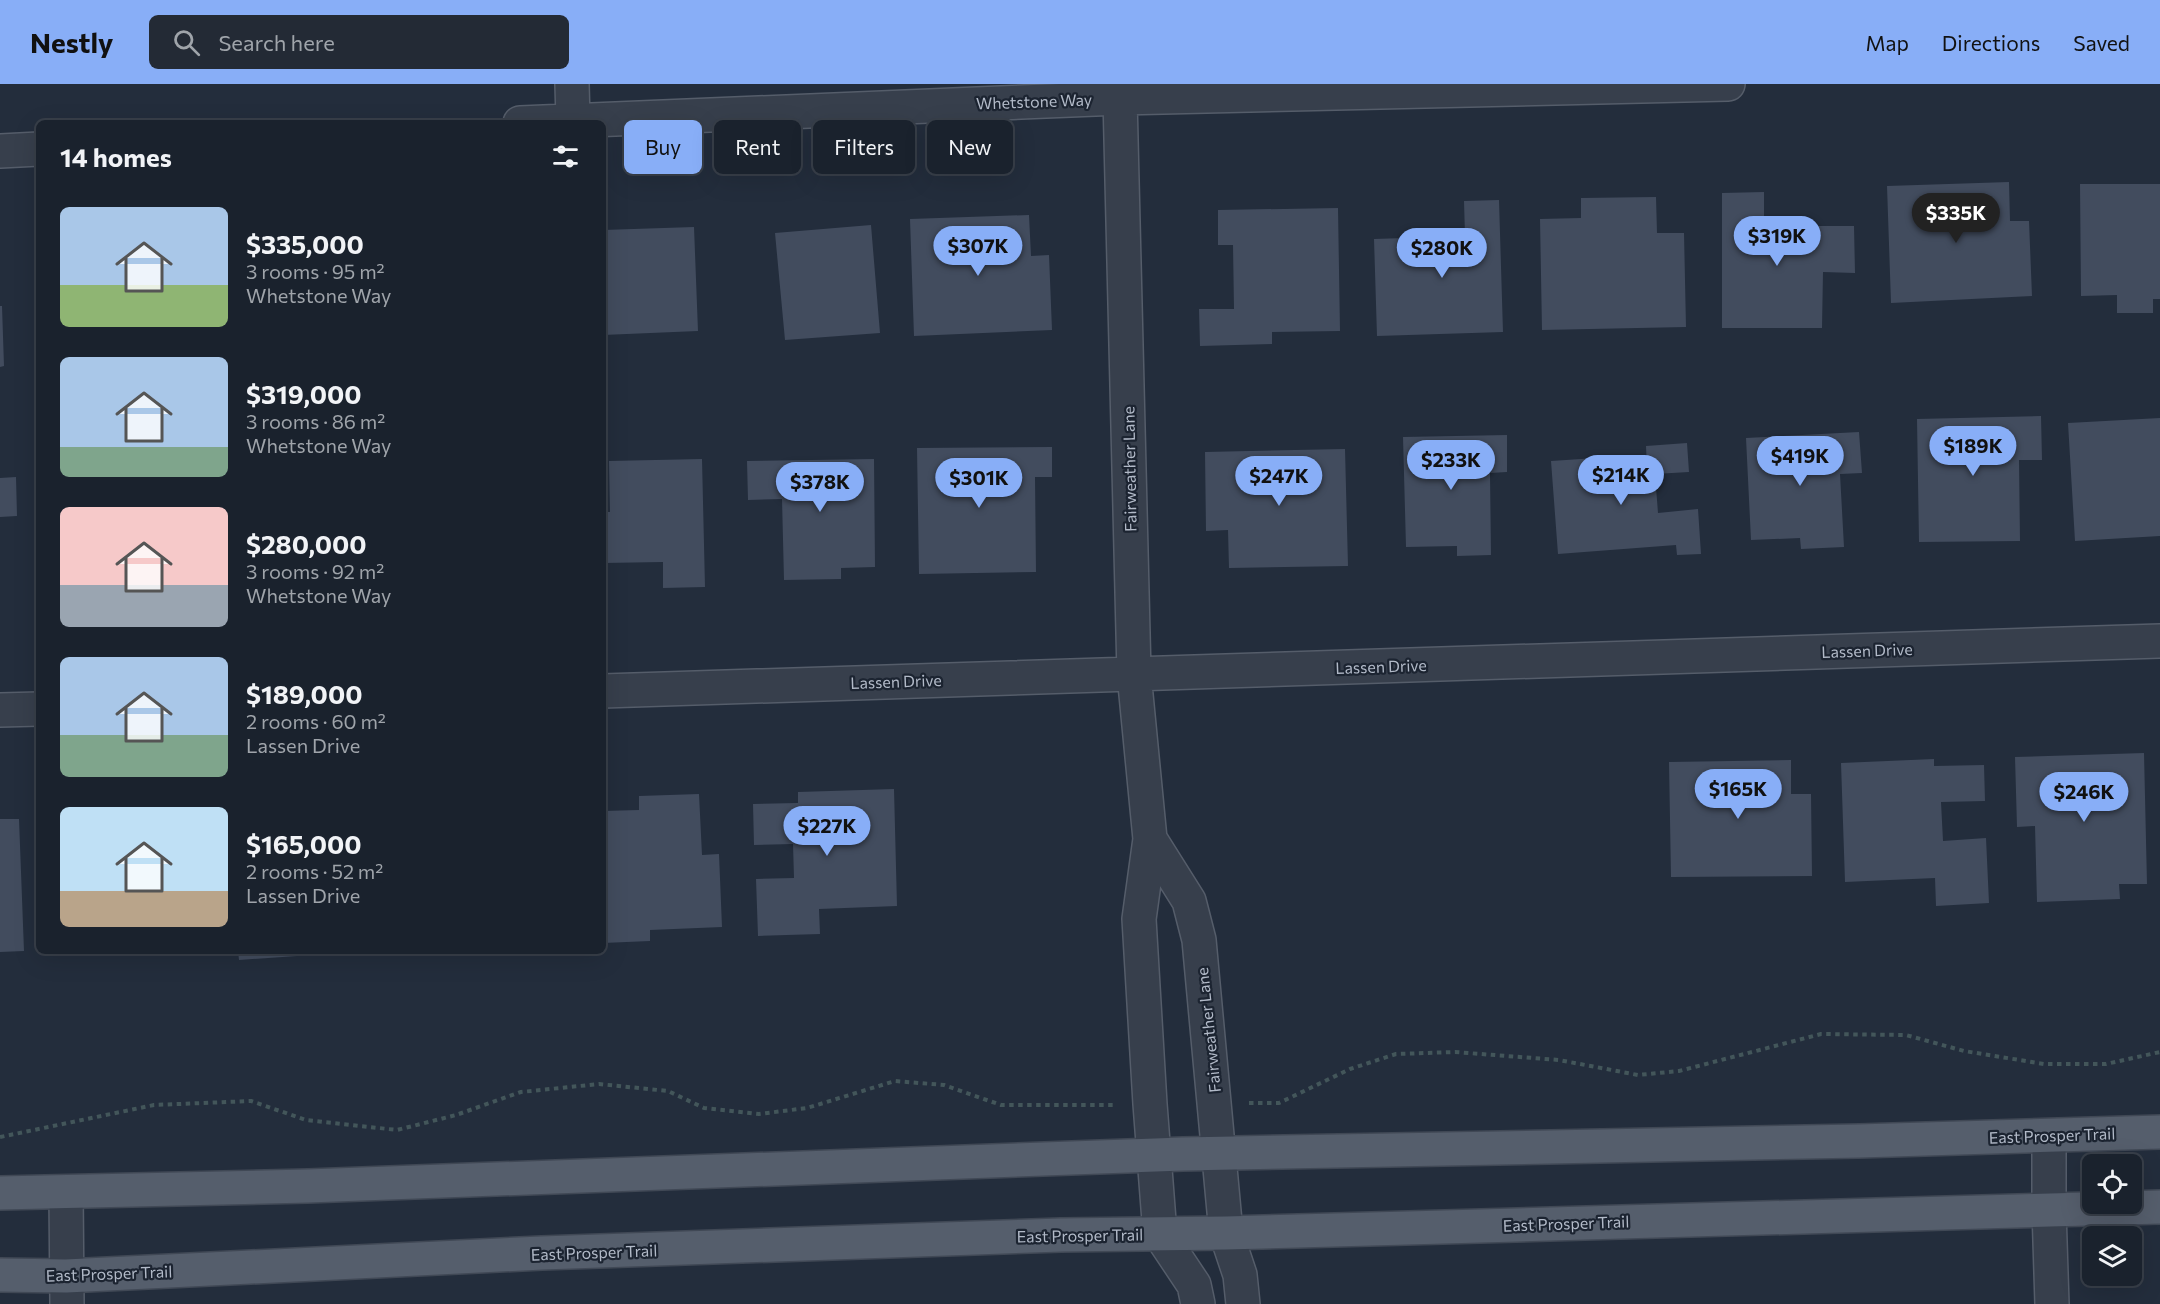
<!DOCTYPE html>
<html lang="en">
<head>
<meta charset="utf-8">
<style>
  :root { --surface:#1a222d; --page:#232a35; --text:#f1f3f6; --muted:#9fa4aa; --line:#383f49; --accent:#88aef7 }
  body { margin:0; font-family:Commissioner,sans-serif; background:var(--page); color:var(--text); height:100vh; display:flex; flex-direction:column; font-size:22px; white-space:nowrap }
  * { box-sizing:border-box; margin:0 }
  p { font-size:20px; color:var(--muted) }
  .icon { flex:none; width:33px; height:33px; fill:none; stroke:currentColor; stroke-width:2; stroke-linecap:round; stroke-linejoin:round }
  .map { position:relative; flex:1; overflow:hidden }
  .details { position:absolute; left:36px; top:36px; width:570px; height:834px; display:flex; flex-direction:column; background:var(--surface); border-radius:9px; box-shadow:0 6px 24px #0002,0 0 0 2px var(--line) }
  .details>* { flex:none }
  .top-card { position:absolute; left:624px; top:36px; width:570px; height:54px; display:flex; gap:12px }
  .tools { position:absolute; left:2082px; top:1070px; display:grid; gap:12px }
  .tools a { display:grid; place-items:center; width:60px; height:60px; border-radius:9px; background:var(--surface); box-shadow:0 6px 24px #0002,0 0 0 2px var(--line); font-size:30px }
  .price { position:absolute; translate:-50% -51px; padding:0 14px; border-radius:21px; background:var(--accent); color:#111; font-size:20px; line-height:39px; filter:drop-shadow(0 2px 3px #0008) }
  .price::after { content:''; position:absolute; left:50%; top:36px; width:18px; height:14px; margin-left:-9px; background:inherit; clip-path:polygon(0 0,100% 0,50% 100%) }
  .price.on { background:#222; color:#fff }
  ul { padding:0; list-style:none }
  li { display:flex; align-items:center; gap:18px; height:150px; padding:0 24px }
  li span { display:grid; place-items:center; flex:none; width:168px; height:120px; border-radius:9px; color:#555 }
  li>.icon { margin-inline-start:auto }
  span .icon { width:72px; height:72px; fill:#fffc; stroke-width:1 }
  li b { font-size:26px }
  h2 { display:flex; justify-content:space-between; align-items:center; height:72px; padding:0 24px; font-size:26px }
  .tag { padding:0 21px; border-radius:9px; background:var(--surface); box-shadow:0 6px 24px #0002,0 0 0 2px var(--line); font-size:21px; line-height:54px }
  .tag.on { background:var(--accent); color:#111 }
  header { display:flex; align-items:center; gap:36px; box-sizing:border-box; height:84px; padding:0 30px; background:var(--accent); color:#111 }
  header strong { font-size:28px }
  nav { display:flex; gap:33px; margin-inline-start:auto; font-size:21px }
  .search { width:420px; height:54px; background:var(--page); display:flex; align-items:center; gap:15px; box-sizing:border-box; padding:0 21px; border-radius:9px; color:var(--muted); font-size:22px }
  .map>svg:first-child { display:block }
  .building { fill:#424c5e }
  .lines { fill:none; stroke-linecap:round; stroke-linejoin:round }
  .minor-casing { stroke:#555d6a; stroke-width:36 }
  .major-casing { stroke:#404855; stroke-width:36 }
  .path { stroke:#43565a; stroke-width:4; stroke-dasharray:4.5 4.5; stroke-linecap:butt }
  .minor { stroke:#373f4c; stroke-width:33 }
  .major { stroke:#555e6c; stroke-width:33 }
  .labels { text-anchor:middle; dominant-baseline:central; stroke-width:4.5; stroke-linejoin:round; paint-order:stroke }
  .street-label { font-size:16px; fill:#b2bac8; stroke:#1c2431 }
</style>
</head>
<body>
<header>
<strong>Nestly</strong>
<div class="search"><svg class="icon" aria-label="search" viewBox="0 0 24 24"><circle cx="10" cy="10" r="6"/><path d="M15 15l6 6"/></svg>Search here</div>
<nav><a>Map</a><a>Directions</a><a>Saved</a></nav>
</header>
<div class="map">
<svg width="2160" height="1220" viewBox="0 0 2160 1220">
  <rect width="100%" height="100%" fill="#232d3c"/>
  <path class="building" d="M2009,98l1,39h19l3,75 -141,7 -4,-117z
    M2080,100h80v115h-7v14h-36v-18l-36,1z
    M1764,108v34h90l1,47 -32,-1 -1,56h-100v-135z
    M1656,113l1,36h27l2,94 -144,3 -2,-111 41,-1v-20z
    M1499,116l4,132 -126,4 -3,-97 91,-3 -1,-35z
    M1338,124l2,123 -68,1v12l-72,2 -1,-37h35l-1,-64h-15v-35z
    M1029,131l2,41 18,-1 3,75 -138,6 -4,-117z
    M871,141l9,108 -95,7 -10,-107z
    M694,143l4,104 -95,4v-105z
    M0,222h2l2,60 -4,1z
    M2041,332l1,44h-23l1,81 -101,1 -2,-123z
    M2160,334v118l-85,5 -7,-118z
    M1859,348l3,41 -22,1 4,73 -43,2 -1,-11 -49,2 -5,-102z
    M1507,351v37l-17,1 1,82 -34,1v-10l-51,1 -3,-110z
    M1687,359l2,29 -34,2 3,39 40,-4 3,45 -24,1 -1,-10 -118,9 -7,-93 45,-3 2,14 49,-4 -1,-22z
    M1052,363v30h-17l1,95 -117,2 -2,-126z
    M1345,365l3,117 -119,2 -1,-38 -22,1 -1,-79z
    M702,375l3,128 -42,1v-26l-60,1v-51h7l-1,-51z
    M874,375l1,108 -34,1v11l-57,1 -2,-81 -34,1 -1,-39z
    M16,393l1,39 -17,1v-39z
    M2144,669l3,131h-28l1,15 -83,3 -2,-76 -18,1 -2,-70z
    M1934,675v7l50,-1 1,36 -44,1 2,39 43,-3 3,65 -53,3 -1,-28 -90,4 -4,-119z
    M1791,676v34h20l1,82 -141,1 -2,-115z
    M894,705l3,117 -78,3 1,25 -62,2 -2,-57 38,-1 -1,-34 -39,1 -1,-41 45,-1v-11z
    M699,710l3,61 17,-1 3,73 -72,3v11l-47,2v-132l36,-1v-14z
    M0,735h19l5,132 -24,1z
    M238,867h58l1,5 -58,4z
    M409,867h36v2l-36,2z"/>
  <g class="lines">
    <defs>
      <path id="minor" d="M572,0l1,36
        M1120,14l14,576 16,165 -11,80 11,185 10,130 34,51 4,19
        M520,39l600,-25 608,-14
        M0,67l39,-2
        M603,607l1557,-50
        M0,626l39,-1
        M1150,755l39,62 10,39 27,293 14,42 3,29
        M2049,1052v74l3,94
        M66,1108l1,112"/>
      <path id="major" d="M0,1109l308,-7 875,-32 676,-13 301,-9
        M0,1191l66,1 476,-23 519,-18 165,-2 934,-26"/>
    </defs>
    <use href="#minor" class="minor-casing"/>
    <use href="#major" class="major-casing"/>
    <path class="path" d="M1249,1019h30l71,-34 46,-15 59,-2 104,8 79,15 41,-4 142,-37 85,1 58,16 80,13h62l54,-12
      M0,1053l154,-32 97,-4 55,19 91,10 59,-15 65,-23 78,-8 69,7 36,17 55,6 48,-6 88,-27 49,4 57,20h112"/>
    <use href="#minor" class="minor"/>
    <use href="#major" class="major"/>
  </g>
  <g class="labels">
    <g class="street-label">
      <text transform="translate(1034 17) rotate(-2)">Whetstone Way</text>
      <text transform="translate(1129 385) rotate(-91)">Fairweather Lane</text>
      <text transform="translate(1867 566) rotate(-2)">Lassen Drive</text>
      <text transform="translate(1381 582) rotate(-2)">Lassen Drive</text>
      <text transform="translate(896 597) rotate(-2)">Lassen Drive</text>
      <text transform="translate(1208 946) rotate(-96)">Fairweather Lane</text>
      <text transform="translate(2052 1051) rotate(-2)">East Prosper Trail</text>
      <text transform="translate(1566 1139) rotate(-2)">East Prosper Trail</text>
      <text transform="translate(1080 1151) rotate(-1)">East Prosper Trail</text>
      <text transform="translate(594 1168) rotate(-2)">East Prosper Trail</text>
      <text transform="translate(109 1189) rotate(-2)">East Prosper Trail</text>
    </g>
  </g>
</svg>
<div class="tools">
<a><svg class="icon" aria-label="locate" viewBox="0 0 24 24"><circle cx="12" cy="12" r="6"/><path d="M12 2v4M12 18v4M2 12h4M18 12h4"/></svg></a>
<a><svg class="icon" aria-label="layers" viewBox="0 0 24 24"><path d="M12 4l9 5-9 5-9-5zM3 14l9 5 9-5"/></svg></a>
</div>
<b class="price on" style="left:1956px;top:160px">$335K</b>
<b class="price" style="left:1777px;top:183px">$319K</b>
<b class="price" style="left:978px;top:193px">$307K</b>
<b class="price" style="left:1442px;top:195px">$280K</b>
<b class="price" style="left:1973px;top:393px">$189K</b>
<b class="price" style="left:1800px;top:403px">$419K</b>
<b class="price" style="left:1451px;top:407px">$233K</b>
<b class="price" style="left:1621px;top:422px">$214K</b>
<b class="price" style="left:1279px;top:423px">$247K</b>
<b class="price" style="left:979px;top:425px">$301K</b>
<b class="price" style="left:820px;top:429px">$378K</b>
<b class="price" style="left:1738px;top:736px">$165K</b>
<b class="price" style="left:2084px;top:739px">$246K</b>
<b class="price" style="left:827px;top:773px">$227K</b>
<div class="top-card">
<a class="tag on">Buy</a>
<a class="tag">Rent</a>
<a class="tag">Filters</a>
<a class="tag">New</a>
</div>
<section class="details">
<h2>14 homes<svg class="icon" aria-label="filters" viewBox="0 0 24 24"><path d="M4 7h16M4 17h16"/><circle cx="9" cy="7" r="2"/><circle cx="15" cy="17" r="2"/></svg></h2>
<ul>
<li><span style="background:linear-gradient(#a9c7e8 65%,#8fb573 0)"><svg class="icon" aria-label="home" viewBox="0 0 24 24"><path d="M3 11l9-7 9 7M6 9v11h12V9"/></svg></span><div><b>$335,000</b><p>3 rooms · 95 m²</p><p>Whetstone Way</p></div></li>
<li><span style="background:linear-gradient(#a9c7e8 75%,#7fa58c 0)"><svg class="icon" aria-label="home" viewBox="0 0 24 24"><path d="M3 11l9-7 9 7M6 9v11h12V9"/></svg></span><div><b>$319,000</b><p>3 rooms · 86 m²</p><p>Whetstone Way</p></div></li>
<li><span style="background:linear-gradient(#f6c9c9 65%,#9aa5b1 0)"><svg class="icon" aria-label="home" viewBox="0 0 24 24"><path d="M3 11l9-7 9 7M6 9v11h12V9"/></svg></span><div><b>$280,000</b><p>3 rooms · 92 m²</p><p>Whetstone Way</p></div></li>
<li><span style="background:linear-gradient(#a9c7e8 65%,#7fa58c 0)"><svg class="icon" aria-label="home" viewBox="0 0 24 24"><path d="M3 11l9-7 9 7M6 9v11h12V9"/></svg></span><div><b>$189,000</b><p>2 rooms · 60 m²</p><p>Lassen Drive</p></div></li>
<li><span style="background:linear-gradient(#bfe0f5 70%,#b9a48a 0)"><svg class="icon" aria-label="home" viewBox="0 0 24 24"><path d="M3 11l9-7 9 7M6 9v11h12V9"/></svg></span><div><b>$165,000</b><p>2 rooms · 52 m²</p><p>Lassen Drive</p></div></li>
</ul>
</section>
</div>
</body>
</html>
